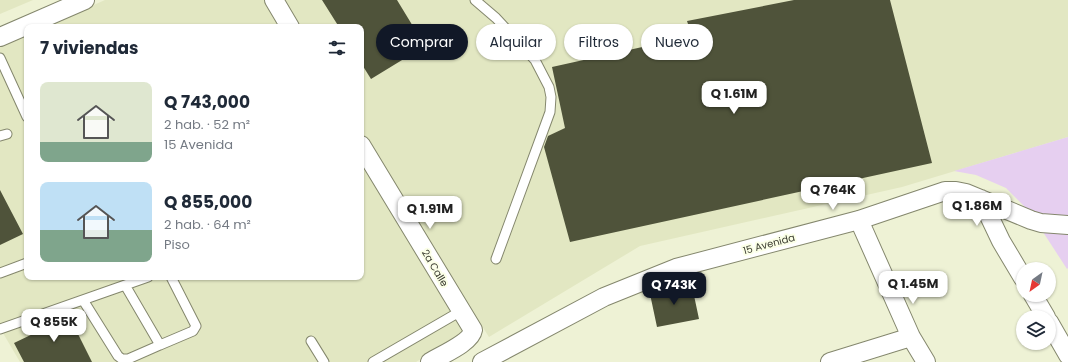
<!DOCTYPE html>
<html lang="es">
<head>
<meta charset="utf-8">
<style>
  :root { --surface:#fff; --page:#f6f6f7; --text:#1f2937; --muted:#747a83; --accent:#111827 }
  body { margin:0; font-family:Poppins,sans-serif; background:var(--page); color:var(--text); height:100vh; display:flex; flex-direction:column; font-size:15px; white-space:nowrap }
  * { box-sizing:border-box; margin:0 }
  p { font-size:13px; color:var(--muted) }
  .icon { flex:none; width:22px; height:22px; fill:none; stroke:currentColor; stroke-width:2; stroke-linecap:round; stroke-linejoin:round }
  .map { position:relative; flex:1; overflow:hidden }
  .sheet { position:absolute; left:24px; top:24px; width:340px; height:256px; display:flex; flex-direction:column; background:var(--surface); border-radius:8px; box-shadow:0 1px 3px #0004 }
  .sheet>* { flex:none }
  .hud { position:absolute; left:376px; top:24px; width:380px; height:36px; display:flex; gap:8px }
  .needle { width:26px; rotate:213deg }
  .fabs { position:absolute; left:1016px; top:262px; display:grid; gap:8px }
  .fabs a { display:grid; place-items:center; width:40px; height:40px; border-radius:50%; background:var(--surface); box-shadow:0 1px 3px #0004; font-size:20px }
  .price { position:absolute; translate:-50% -34px; padding:0 9px; border-radius:8px; background:#fff; color:#222; font-size:13px; line-height:26px; filter:drop-shadow(0 1px 2px #0008) }
  .price::after { content:''; position:absolute; left:50%; top:24px; width:12px; height:9px; margin-left:-6px; background:inherit; clip-path:polygon(0 0,100% 0,50% 100%) }
  .price.selected { background:var(--accent); color:#fff }
  ul { padding:0; list-style:none }
  li { display:flex; align-items:center; gap:12px; height:100px; padding:0 16px }
  li span { display:grid; place-items:center; flex:none; width:112px; height:80px; border-radius:8px; color:#555 }
  li>.icon { margin-inline-start:auto }
  span .icon { width:48px; height:48px; fill:#fffc; stroke-width:1 }
  li b { font-size:17px }
  h2 { display:flex; justify-content:space-between; align-items:center; height:48px; padding:0 16px; font-size:17px }
  .tag { padding:0 14px; border-radius:18px; background:var(--surface); box-shadow:0 1px 3px #0004; font-size:14px; line-height:36px }
  .tag.selected { background:var(--accent); color:#fff }
  .map>svg:first-child { display:block }
  .built { fill:#e2e7c2 }
  .green { fill:#e6cff0 }
  .building { fill:#4f533a }
  .lines { fill:none; stroke-linecap:round; stroke-linejoin:round }
  .service-casing { stroke:#84876d; stroke-width:11 }
  .minor-casing { stroke:#84876d; stroke-width:20 }
  .service { stroke:#fff; stroke-width:9 }
  .minor { stroke:#fff; stroke-width:18 }
  .labels { text-anchor:middle; dominant-baseline:central; stroke-width:4; stroke-linejoin:round; paint-order:stroke }
  .street-label { font-size:10px; fill:#393b2f; stroke:#fbffe7 }
</style>
</head>
<body>
<div class="map">
<svg width="1068" height="362" viewBox="0 0 1068 362">
  <rect width="100%" height="100%" fill="#eef2d5"/>
  <path class="built" d="M0,0h33l-33,14z
    M105,0h963v137l-166,50 -262,59 -151,91 -9,-14 -64,39h-396l-20,-34v-281l27,-12v242h334v-250h-317z"/>
  <path class="green" d="M1068,137v131l-1,1 -37,-57 -24,-24 -30,-13 -22,-4z"/>
  <path class="building" d="M322,0h75l28,46 -54,33 -10,-16v-36h-22z
    M794,0h96l42,163 -362,79 -26,-95 4,-11 17,-8 -13,-61 140,-31 -5,-15z
    M0,190l23,44 -23,11z
    M692,286l7,33 -42,8 -7,-33z
    M67,312l25,50h-68l-10,-19 25,-12 -2,-4z"/>
  <g class="lines">
    <defs>
      <path id="service" d="M475,0l21,18 39,42 14,27 2,10 -1,15 -54,147
        M0,58l27,59
        M0,136l7,-2
        M0,273l27,-10
        M83,300l35,56 4,3h6l32,-14 -35,-60
        M0,329l148,-52
        M311,341l13,21
        M160,345l33,-14 3,-5 -25,-49
        M373,362l88,-51"/>
      <path id="minor" d="M274,0l16,27
        M0,37l85,-37
        M361,145l112,185c-2,13 -32,25 -43,32
        M981,199l20,42 22,37
        M859,220l52,117 15,25
        M1033,295l13,22
        M1049,322l19,33
        M482,362l122,-65 72,-29 183,-48 86,-29h11l10,2 65,27 10,3 27,2
        M830,362l81,-25"/>
    </defs>
    <use href="#service" class="service-casing"/>
    <use href="#minor" class="minor-casing"/>
    <use href="#service" class="service"/>
    <use href="#minor" class="minor"/>
  </g>
  <g class="labels">
    <g class="street-label">
      <text transform="translate(769 244) rotate(-15)">15 Avenida</text>
      <text transform="translate(435 268) rotate(59)">2a Calle</text>
    </g>
  </g>
</svg>
<div class="fabs">
<a><svg class="needle" viewBox="-14 -14 28 28"><path d="M0-13l5 13h-10z" fill="#e53935"/><path d="M0 13l5-13h-10z" fill="#747a83"/></svg></a>
<a><svg class="icon" aria-label="layers" viewBox="0 0 24 24"><path d="M12 4l9 5-9 5-9-5zM3 14l9 5 9-5"/></svg></a>
</div>
<b class="price" style="left:734px;top:115px">Q 1.61M</b>
<b class="price" style="left:833px;top:211px">Q 764K</b>
<b class="price" style="left:977px;top:227px">Q 1.86M</b>
<b class="price" style="left:430px;top:230px">Q 1.91M</b>
<b class="price" style="left:913px;top:305px">Q 1.45M</b>
<b class="price selected" style="left:674px;top:306px">Q 743K</b>
<b class="price" style="left:54px;top:343px">Q 855K</b>
<div class="hud">
<a class="tag selected">Comprar</a>
<a class="tag">Alquilar</a>
<a class="tag">Filtros</a>
<a class="tag">Nuevo</a>
</div>
<section class="sheet">
<h2>7 viviendas<svg class="icon" aria-label="filters" viewBox="0 0 24 24"><path d="M4 7h16M4 17h16"/><circle cx="9" cy="7" r="2"/><circle cx="15" cy="17" r="2"/></svg></h2>
<ul>
<li><span style="background:linear-gradient(#dfe7d0 75%,#7fa58c 0)"><svg class="icon" aria-label="home" viewBox="0 0 24 24"><path d="M3 11l9-7 9 7M6 9v11h12V9"/></svg></span><div><b>Q 743,000</b><p>2 hab. · 52 m²</p><p>15 Avenida</p></div></li>
<li><span style="background:linear-gradient(#bfe0f5 60%,#7fa58c 0)"><svg class="icon" aria-label="home" viewBox="0 0 24 24"><path d="M3 11l9-7 9 7M6 9v11h12V9"/></svg></span><div><b>Q 855,000</b><p>2 hab. · 64 m²</p><p>Piso</p></div></li>
</ul>
</section>
</div>
</body>
</html>
